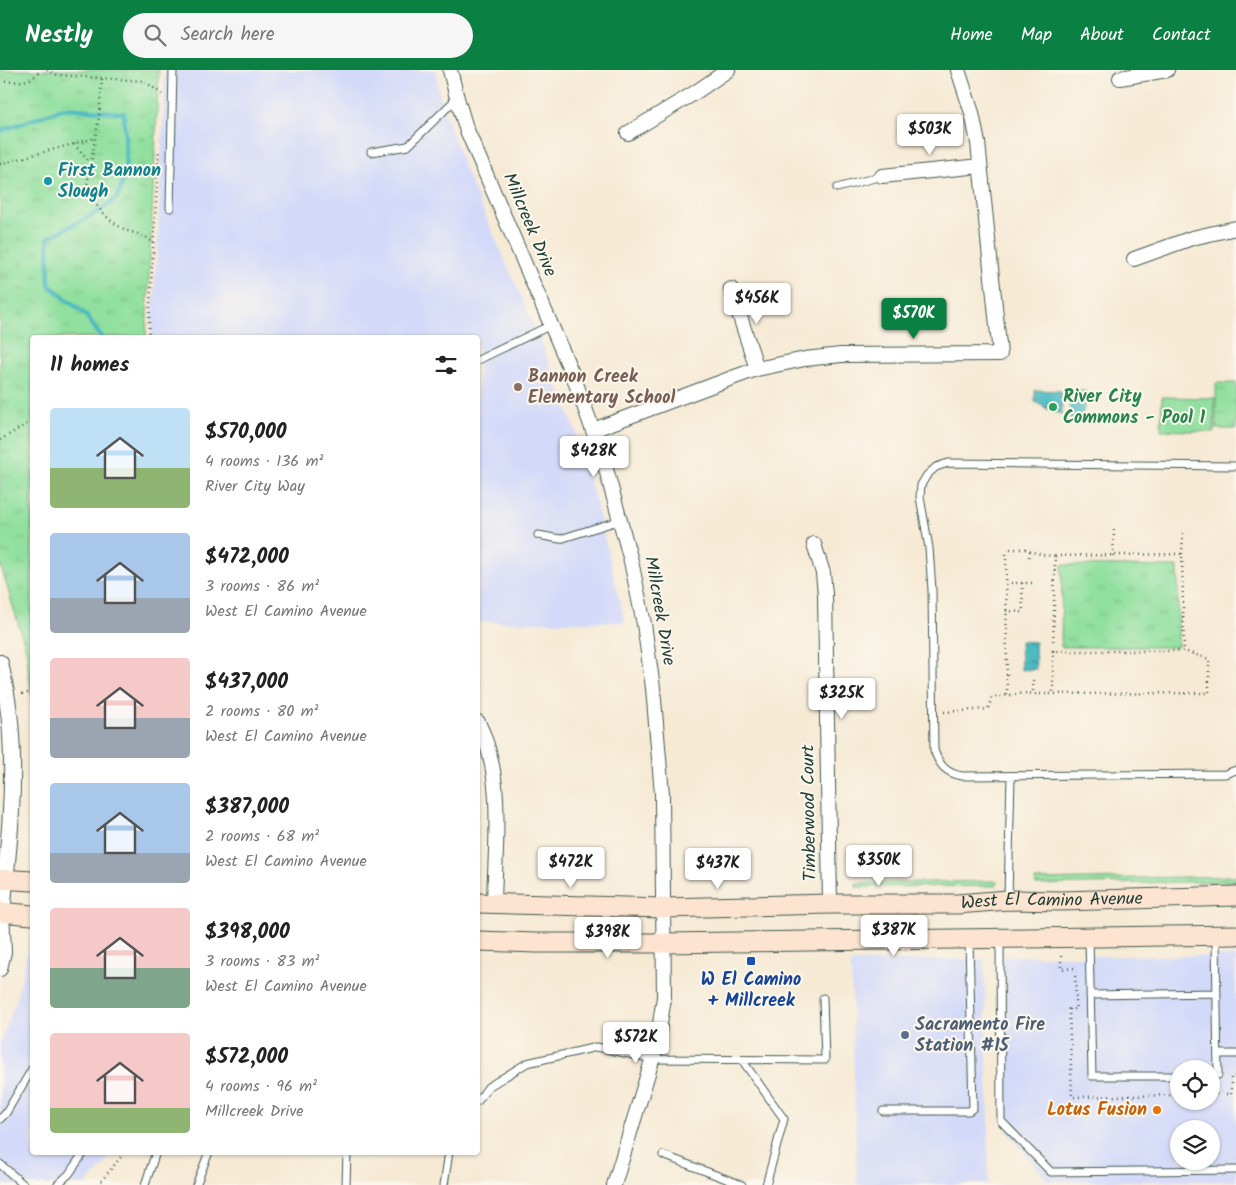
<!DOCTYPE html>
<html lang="en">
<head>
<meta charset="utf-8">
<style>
  :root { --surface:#fff; --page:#f6f6f6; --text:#222; --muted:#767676; --accent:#0b8043 }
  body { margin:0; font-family:Kalam,sans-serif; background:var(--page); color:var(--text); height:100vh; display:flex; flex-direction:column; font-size:19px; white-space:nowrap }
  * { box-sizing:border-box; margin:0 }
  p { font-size:16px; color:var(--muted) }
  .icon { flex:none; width:28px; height:28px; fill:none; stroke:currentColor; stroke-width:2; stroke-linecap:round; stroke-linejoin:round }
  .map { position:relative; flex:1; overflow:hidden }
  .side { position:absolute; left:30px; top:265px; width:450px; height:820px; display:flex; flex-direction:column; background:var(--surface); border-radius:5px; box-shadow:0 1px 4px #0004 }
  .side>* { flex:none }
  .fabs { position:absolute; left:1170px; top:990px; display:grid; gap:10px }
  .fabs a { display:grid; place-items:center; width:50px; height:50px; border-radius:50%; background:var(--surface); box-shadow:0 1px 4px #0004; font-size:25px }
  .price { position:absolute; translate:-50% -42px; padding:0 11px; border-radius:5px; background:#fff; color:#222; font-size:16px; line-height:32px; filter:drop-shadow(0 1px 2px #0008) }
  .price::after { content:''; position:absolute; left:50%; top:30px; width:15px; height:11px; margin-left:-8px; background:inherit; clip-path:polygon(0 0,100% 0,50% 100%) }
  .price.current { background:var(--accent); color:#fff }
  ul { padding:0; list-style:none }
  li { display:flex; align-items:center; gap:15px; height:125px; padding:0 20px }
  li span { display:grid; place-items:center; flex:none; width:140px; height:100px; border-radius:5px; color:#555 }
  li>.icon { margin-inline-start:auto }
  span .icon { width:60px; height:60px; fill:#fffc; stroke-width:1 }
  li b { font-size:21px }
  h2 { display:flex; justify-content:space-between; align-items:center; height:60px; padding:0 20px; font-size:21px }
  header { display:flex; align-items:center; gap:30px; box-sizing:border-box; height:70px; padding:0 25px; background:var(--accent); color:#fff }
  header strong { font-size:24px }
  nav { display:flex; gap:28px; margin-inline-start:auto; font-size:18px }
  .search { width:350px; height:45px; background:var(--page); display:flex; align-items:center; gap:12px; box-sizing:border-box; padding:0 18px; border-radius:28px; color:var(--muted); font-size:19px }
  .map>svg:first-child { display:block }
  .built { fill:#d3d9f9; fill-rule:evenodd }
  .grass { fill:#91e09f; stroke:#588e6a }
  .park { fill:url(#park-tufts); stroke:#588e6a }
  .water { fill:url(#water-ripples); stroke:#357c7a }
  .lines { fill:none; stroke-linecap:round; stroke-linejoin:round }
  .stream { stroke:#4bbac1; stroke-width:4.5 }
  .service-casing { stroke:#3f574c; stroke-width:9 }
  .minor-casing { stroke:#3f574c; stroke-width:16 }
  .tertiary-casing { stroke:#3f574c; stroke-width:18 }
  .secondary-casing { stroke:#3f574c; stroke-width:21 }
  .path { stroke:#3f574c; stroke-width:2.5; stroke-dasharray:1 4; stroke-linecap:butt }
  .service { stroke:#fff; stroke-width:7 }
  .minor { stroke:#fff; stroke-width:14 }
  .tertiary { stroke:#fff; stroke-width:16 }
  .secondary { stroke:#fde4d1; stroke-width:19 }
  .culture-dot { fill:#0f9aa8; stroke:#fbf7ec; stroke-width:2 }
  .education-dot { fill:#8d6e63; stroke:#fbf7ec; stroke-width:2 }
  .leisure-dot { fill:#2e9e5b; stroke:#fbf7ec; stroke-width:2 }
  .transit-dot { fill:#1a4fb4; stroke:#fbf7ec; stroke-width:2 }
  .service-dot { fill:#5c6f8a; stroke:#fbf7ec; stroke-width:2 }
  .food-dot { fill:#e8710a; stroke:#fbf7ec; stroke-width:2 }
  .labels { text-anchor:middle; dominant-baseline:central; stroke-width:4; stroke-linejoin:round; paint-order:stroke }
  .culture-label { font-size:18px; font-weight:bold; fill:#0d838f; stroke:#fbf7ec; text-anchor:start }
  .street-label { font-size:18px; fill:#1f3d34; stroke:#fbf7ec }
  .education-label { font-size:18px; font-weight:bold; fill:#785e54; stroke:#fbf7ec; text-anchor:start }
  .leisure-label { font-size:18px; font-weight:bold; fill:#27864d; stroke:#fbf7ec; text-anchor:start }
  .transit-label { font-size:18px; font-weight:bold; fill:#164399; stroke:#fbf7ec }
  .service-label { font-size:18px; font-weight:bold; fill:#4e5e75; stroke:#fbf7ec; text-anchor:start }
  .food-label { font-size:18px; font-weight:bold; fill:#c56008; stroke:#fbf7ec; text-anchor:end }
</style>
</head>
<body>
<header>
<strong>Nestly</strong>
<div class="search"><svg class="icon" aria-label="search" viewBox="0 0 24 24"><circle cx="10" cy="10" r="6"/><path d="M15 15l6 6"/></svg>Search here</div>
<nav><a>Home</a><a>Map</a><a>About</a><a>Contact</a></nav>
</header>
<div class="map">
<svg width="1236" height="1115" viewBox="0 0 1236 1115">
  <defs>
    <pattern id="park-tufts" width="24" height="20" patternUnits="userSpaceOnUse" patternTransform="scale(1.25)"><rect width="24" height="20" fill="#91e09f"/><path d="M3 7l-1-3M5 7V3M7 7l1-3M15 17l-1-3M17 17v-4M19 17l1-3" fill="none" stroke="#7dc18a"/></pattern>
    <pattern id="water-ripples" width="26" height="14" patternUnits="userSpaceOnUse" patternTransform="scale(1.25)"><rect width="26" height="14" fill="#4bbac1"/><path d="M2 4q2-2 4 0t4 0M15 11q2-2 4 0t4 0" fill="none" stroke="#3e989e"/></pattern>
  </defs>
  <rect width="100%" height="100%" fill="#fbf7ec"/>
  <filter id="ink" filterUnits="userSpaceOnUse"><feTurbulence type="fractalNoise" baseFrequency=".02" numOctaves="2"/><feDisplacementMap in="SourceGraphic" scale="10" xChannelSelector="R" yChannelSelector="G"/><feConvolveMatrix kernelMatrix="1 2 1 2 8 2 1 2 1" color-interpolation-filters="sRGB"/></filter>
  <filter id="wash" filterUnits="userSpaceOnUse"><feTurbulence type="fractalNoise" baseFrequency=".0096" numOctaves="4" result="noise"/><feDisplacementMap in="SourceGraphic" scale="20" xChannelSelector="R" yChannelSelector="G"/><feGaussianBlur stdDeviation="1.12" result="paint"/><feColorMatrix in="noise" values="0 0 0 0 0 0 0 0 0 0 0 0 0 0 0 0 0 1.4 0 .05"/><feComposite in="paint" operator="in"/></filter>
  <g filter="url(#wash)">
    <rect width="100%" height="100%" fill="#f6ead5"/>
    <path class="built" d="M165,0h270l5,28 23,67 78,177 35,90 21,75 28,115h-147v-284h-327l7,-99z
      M32,875v207l78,1 -4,10 -20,22h-86v-141l17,-47 11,-47z
      M1003,886h233v225h-188l-41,-50zM1179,999h32v32h-32zM1179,1059h32v32h-32z
      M984,889l5,159 -1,66 -131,1 -6,-223z"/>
    <path class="grass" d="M1162,327l53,1 -1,34 -53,-2z
      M1236,806v5l-200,4 -1,-5z
      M997,811l-1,5 -140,1v-4z"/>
    <path class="park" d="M0,0h159l-13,267 -114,1v361l-6,-49 -26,-87z
      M1216,313h20v46h-20z
      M1062,495l116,2v80h-117z"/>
    <path class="water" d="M1035,320l26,1 1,23 -9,-2 -18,-10z
      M1069,321h17v11l-5,16h-11z
      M1020,571l15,1 1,27 -15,1z"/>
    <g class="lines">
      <path class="stream" d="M0,61l65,-23 59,5c1,27 6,59 -7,84 -7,11 -55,33 -69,41l1,47 36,29 17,24"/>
    </g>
  </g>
  <g filter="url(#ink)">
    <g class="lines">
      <defs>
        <path id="service" d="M371,82l37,-6 49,-48
          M837,118l45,-12
          M170,138l3,-138
          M478,290l73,-35
          M1236,396l-288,-3 -12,4 -9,8 -6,10 -1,12 9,51 3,42 2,160c5,15 12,23 28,26l263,-2 11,-4
          M538,465l22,4 61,-19
          M1008,828l3,-122
          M1089,868l3,138h87
          M1000,870l1,181 50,51 185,-2
          M1090,925l127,-2
          M1218,984h18
          M742,990l42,59 -18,66
          M1211,1005h7l-2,-138
          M478,1031l10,-14 39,-24 70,-16 55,12 173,1 -2,-62
          M883,1041h86l4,-3 -4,-169
          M0,1049l6,-6 26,-44
          M663,1085l79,30
          M0,1094l24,21
          M57,1115l12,-11 15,-22
          M145,1115l11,-33
          M196,1115l13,-33
          M346,1115l1,-33
          M444,1115l5,-33"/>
        <path id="minor" d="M450,0l7,28 9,30 108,250 29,80 28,103 13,63 9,64 9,106 2,203 -7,47 -43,141
          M1120,8l47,-8
          M628,63l68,-41 32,-22
          M882,106l98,-10
          M1134,189l58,-21 44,-10
          M731,219l26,80
          M593,360l139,-52 25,-9 48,-10 36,-4 159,-1 -22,-211 -6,-30 -14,-43
          M814,474l9,29 2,21 5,310
          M478,652c27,55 17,122 16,182
          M0,899l4,-17 -2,-40"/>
        <path id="tertiary" d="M0,593c5,23 10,48 11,72 4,59 -3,118 -9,177"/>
        <g id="secondary">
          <path d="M0,809l32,2"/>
          <path id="s1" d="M478,833l185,5 167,-4h127l51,-4 53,1 175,-5"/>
          <path d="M0,842l32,3"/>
          <path d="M478,871l58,2h128l572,-8"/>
        </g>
      </defs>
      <use href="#service" class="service-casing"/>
      <use href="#minor" class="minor-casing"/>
      <use href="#tertiary" class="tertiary-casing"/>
      <use href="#secondary" class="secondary-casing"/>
      <path class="path" d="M47,0l10,5 87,6 18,13
        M102,9l-3,38 -12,68c6,20 21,37 41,46 9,3 19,4 25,12
        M0,12c15,-1 32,2 40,-12
        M74,74l16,19
        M0,94l95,-26
        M148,268l11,-189
        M0,370l32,-19
        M1182,484l1,-21
        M1113,486l1,-26
        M1029,487l1,-6 13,4 12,1
        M1006,513h16
        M1006,541l17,1 -1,-29h12
        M1053,581l2,-95 127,-2 2,97
        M1033,610v14
        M22,624l10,-2
        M1007,625l-1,-146h21l3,2
        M944,642l44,-3 4,-12 36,-4 5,1 176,-1v-34l-25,-8h-131v43
        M1061,886v13l14,-1 1,41h-7l3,88 107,-2
        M1211,1024h20v-17l5,-1
        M98,1115l27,-33"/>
      <use href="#service" class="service"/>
      <use href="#minor" class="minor"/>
      <use href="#tertiary" class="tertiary"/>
      <use href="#secondary" class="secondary"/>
    </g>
  </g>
  <circle class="culture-dot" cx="48" cy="111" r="5"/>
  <circle class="education-dot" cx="518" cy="317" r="5"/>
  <circle class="leisure-dot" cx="1053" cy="337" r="5"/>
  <rect class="transit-dot" x="746" y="886" width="10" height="10" rx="2.5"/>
  <circle class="service-dot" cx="905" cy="965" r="5"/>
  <circle class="food-dot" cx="1157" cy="1040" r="5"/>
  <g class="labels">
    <g class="culture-label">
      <text x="58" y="101">First Bannon<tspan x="58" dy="21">Slough</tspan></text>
    </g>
    <g class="street-label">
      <text transform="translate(529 155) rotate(67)">Millcreek Drive</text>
      <text transform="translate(659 541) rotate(80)">Millcreek Drive</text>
      <text transform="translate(810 743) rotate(-91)">Timberwood Court</text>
      <text stroke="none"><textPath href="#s1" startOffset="574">West El Camino Avenue</textPath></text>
    </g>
    <g class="education-label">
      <text x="528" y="307">Bannon Creek<tspan x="528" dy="21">Elementary School</tspan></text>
    </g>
    <g class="leisure-label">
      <text x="1063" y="327">River City<tspan x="1063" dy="21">Commons - Pool 1</tspan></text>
    </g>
    <g class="transit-label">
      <text x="751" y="910">W El Camino<tspan x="751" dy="21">+ Millcreek</tspan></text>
    </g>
    <g class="service-label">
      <text x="915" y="955">Sacramento Fire<tspan x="915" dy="21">Station #15</tspan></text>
    </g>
    <g class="food-label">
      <text x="1147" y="1040">Lotus Fusion</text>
    </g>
  </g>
</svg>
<div class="fabs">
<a><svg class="icon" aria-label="locate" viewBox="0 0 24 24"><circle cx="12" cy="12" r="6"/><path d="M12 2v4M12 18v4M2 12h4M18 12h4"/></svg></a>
<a><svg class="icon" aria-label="layers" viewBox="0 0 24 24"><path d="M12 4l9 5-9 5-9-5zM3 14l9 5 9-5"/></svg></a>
</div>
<b class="price" style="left:930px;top:86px">$503K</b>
<b class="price" style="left:757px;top:255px">$456K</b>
<b class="price current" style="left:914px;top:270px">$570K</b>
<b class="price" style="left:594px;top:408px">$428K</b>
<b class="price" style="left:842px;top:650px">$325K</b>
<b class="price" style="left:879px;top:817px">$350K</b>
<b class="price" style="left:571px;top:819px">$472K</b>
<b class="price" style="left:718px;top:820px">$437K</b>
<b class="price" style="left:894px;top:887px">$387K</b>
<b class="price" style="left:608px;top:889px">$398K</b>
<b class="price" style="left:636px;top:994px">$572K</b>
<section class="side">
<h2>11 homes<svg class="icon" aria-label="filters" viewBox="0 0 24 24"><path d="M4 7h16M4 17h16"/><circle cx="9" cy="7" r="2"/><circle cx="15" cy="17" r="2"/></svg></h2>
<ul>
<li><span style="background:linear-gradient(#bfe0f5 60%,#8fb573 0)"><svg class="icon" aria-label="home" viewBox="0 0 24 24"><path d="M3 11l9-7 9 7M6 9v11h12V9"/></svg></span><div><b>$570,000</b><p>4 rooms · 136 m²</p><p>River City Way</p></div></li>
<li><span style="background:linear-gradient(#a9c7e8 65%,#9aa5b1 0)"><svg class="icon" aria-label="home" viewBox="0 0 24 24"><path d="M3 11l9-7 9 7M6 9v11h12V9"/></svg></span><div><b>$472,000</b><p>3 rooms · 86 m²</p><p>West El Camino Avenue</p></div></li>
<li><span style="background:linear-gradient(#f6c9c9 60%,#9aa5b1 0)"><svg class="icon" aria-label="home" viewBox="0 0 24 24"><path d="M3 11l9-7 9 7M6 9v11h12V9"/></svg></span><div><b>$437,000</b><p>2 rooms · 80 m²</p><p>West El Camino Avenue</p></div></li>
<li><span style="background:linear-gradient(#a9c7e8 70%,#9aa5b1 0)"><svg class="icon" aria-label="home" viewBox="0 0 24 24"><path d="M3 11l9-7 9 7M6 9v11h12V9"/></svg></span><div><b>$387,000</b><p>2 rooms · 68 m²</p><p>West El Camino Avenue</p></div></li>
<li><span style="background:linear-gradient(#f6c9c9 60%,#7fa58c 0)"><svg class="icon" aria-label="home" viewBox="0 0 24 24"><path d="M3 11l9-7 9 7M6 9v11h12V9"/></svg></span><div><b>$398,000</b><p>3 rooms · 83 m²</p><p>West El Camino Avenue</p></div></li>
<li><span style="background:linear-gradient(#f6c9c9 75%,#8fb573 0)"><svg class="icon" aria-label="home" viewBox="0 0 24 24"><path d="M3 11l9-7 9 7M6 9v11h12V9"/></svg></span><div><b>$572,000</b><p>4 rooms · 96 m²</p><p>Millcreek Drive</p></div></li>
</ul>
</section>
</div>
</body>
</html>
